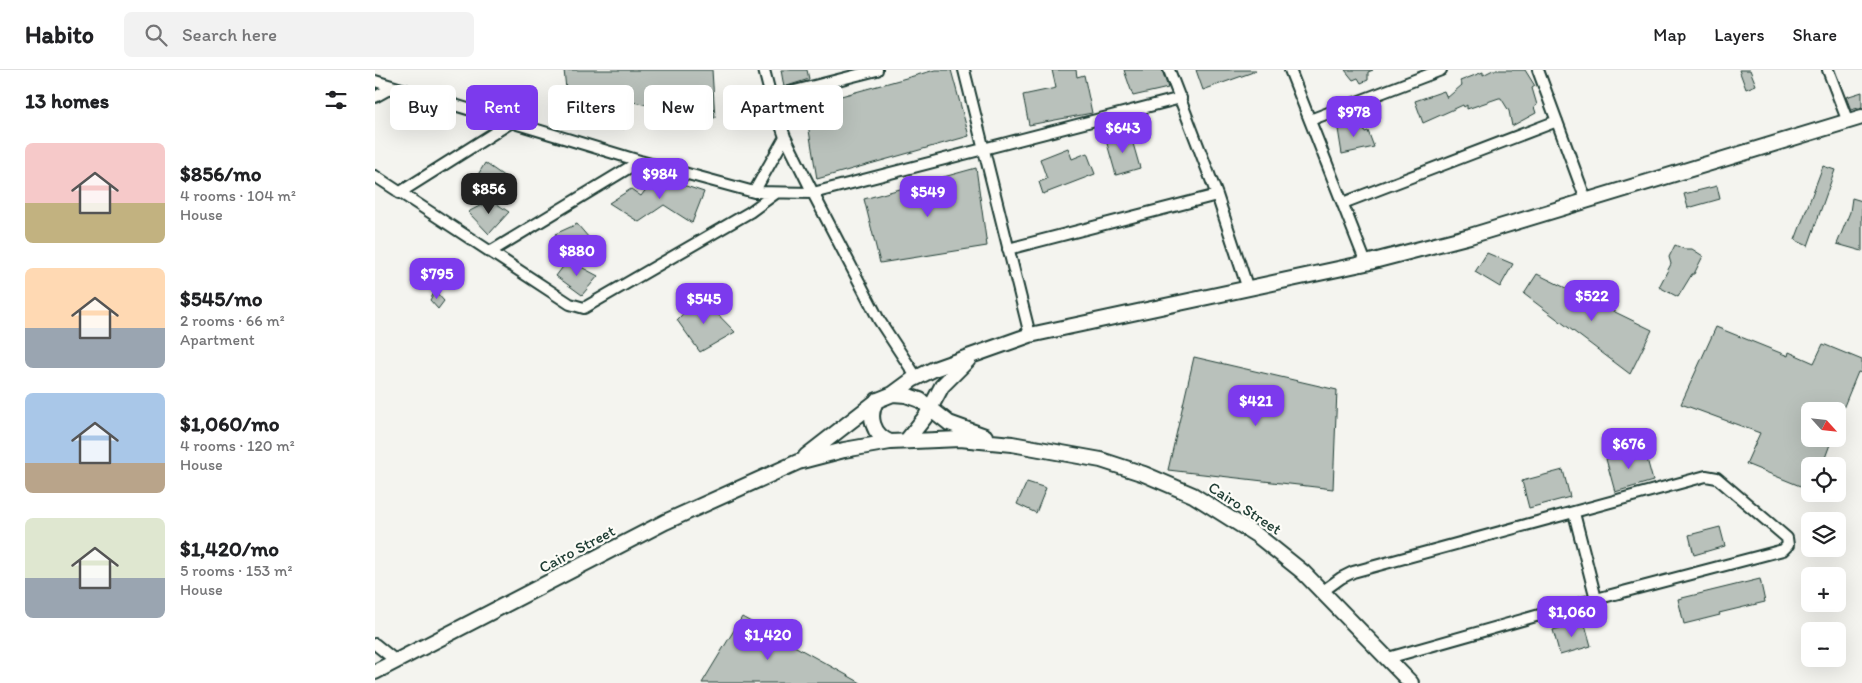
<!DOCTYPE html>
<html lang="en">
<head>
<meta charset="utf-8">
<style>
  :root { --surface:#fff; --page:#f2f2f2; --text:#202124; --muted:#757577; --line:#e0e0e0; --accent:#7c3aed }
  body { margin:0; font-family:Itim,sans-serif; background:var(--page); color:var(--text); height:100vh; display:flex; flex-direction:column; font-size:19px; white-space:nowrap }
  * { box-sizing:border-box; margin:0 }
  p { font-size:16px; color:var(--muted) }
  .icon { flex:none; width:28px; height:28px; fill:none; stroke:currentColor; stroke-width:2; stroke-linecap:round; stroke-linejoin:round }
  .map { position:relative; flex:1; overflow:hidden }
  .drawer { display:flex; flex-direction:column; background:var(--surface); width:375px }
  .drawer>* { flex:none }
  .banner { position:absolute; left:15px; top:15px; width:475px; height:45px; display:flex; gap:10px }
  .needle { width:32px; rotate:117deg }
  .tools { position:absolute; left:1426px; top:332px; display:grid; gap:10px }
  .tools a { display:grid; place-items:center; width:45px; height:45px; border-radius:8px; background:var(--surface); box-shadow:0 5px 20px #0002; font-size:25px }
  .price { position:absolute; translate:-50% -42px; padding:0 11px; border-radius:10px; background:var(--accent); color:#fff; font-size:16px; line-height:32px; filter:drop-shadow(0 1px 2px #0008) }
  .price::after { content:''; position:absolute; left:50%; top:30px; width:15px; height:11px; margin-left:-8px; background:inherit; clip-path:polygon(0 0,100% 0,50% 100%) }
  .price.selected { background:#222; color:#fff }
  ul { padding:0; list-style:none }
  li { display:flex; align-items:center; gap:15px; height:125px; padding:0 25px }
  li span { display:grid; place-items:center; flex:none; width:140px; height:100px; border-radius:8px; color:#555 }
  li>.icon { margin-inline-start:auto }
  span .icon { width:60px; height:60px; fill:#fffc; stroke-width:1 }
  li b { font-size:21px }
  h2 { display:flex; justify-content:space-between; align-items:center; height:60px; padding:0 25px; font-size:21px }
  .chip { padding:0 18px; border-radius:8px; background:var(--surface); box-shadow:0 5px 20px #0002; font-size:18px; line-height:45px }
  .chip.selected { background:var(--accent); color:#fff }
  header { display:flex; align-items:center; gap:30px; box-sizing:border-box; height:70px; padding:0 25px; background:var(--surface); border-bottom:1px solid var(--line) }
  header strong { font-size:24px }
  nav { display:flex; gap:28px; margin-inline-start:auto; font-size:18px }
  .search { width:350px; height:45px; background:var(--page); display:flex; align-items:center; gap:12px; box-sizing:border-box; padding:0 18px; border-radius:8px; color:var(--muted); font-size:19px }
  main { display:flex; flex:1; min-height:0 }
  .map>svg:first-child { display:block }
  .building { fill:#b9c1bb; stroke:#1f3d34 }
  .lines { fill:none; stroke-linecap:round; stroke-linejoin:round }
  .minor-casing { stroke:#1f3d34; stroke-width:14 }
  .secondary-casing { stroke:#1f3d34; stroke-width:18 }
  .minor { stroke:#fdfcf7; stroke-width:10 }
  .secondary { stroke:#fdfcf7; stroke-width:14 }
  .labels { text-anchor:middle; dominant-baseline:central; stroke-width:4.5; stroke-linejoin:round; paint-order:stroke }
  .street-label { font-size:16px; fill:#1f3d34; stroke:#fdfcf7 }
</style>
</head>
<body>
<header>
<strong>Habito</strong>
<div class="search"><svg class="icon" aria-label="search" viewBox="0 0 24 24"><circle cx="10" cy="10" r="6"/><path d="M15 15l6 6"/></svg>Search here</div>
<nav><a>Map</a><a>Layers</a><a>Share</a></nav>
</header>
<main>
<section class="drawer">
<h2>13 homes<svg class="icon" aria-label="filters" viewBox="0 0 24 24"><path d="M4 7h16M4 17h16"/><circle cx="9" cy="7" r="2"/><circle cx="15" cy="17" r="2"/></svg></h2>
<ul>
<li><span style="background:linear-gradient(#f6c9c9 60%,#c2b280 0)"><svg class="icon" aria-label="home" viewBox="0 0 24 24"><path d="M3 11l9-7 9 7M6 9v11h12V9"/></svg></span><div><b>$856/mo</b><p>4 rooms · 104 m²</p><p>House</p></div></li>
<li><span style="background:linear-gradient(#ffd9b3 60%,#9aa5b1 0)"><svg class="icon" aria-label="home" viewBox="0 0 24 24"><path d="M3 11l9-7 9 7M6 9v11h12V9"/></svg></span><div><b>$545/mo</b><p>2 rooms · 66 m²</p><p>Apartment</p></div></li>
<li><span style="background:linear-gradient(#a9c7e8 70%,#b9a48a 0)"><svg class="icon" aria-label="home" viewBox="0 0 24 24"><path d="M3 11l9-7 9 7M6 9v11h12V9"/></svg></span><div><b>$1,060/mo</b><p>4 rooms · 120 m²</p><p>House</p></div></li>
<li><span style="background:linear-gradient(#dfe7d0 60%,#9aa5b1 0)"><svg class="icon" aria-label="home" viewBox="0 0 24 24"><path d="M3 11l9-7 9 7M6 9v11h12V9"/></svg></span><div><b>$1,420/mo</b><p>5 rooms · 153 m²</p><p>House</p></div></li>
</ul>
</section>
<div class="map">
<svg width="1487" height="613" viewBox="0 0 1487 613">
  <rect width="100%" height="100%" fill="#f4f4ef"/>
  <filter id="ink" filterUnits="userSpaceOnUse"><feTurbulence type="fractalNoise" baseFrequency=".02" numOctaves="2"/><feDisplacementMap in="SourceGraphic" scale="10" xChannelSelector="R" yChannelSelector="G"/><feConvolveMatrix kernelMatrix="1 2 1 2 8 2 1 2 1" color-interpolation-filters="sRGB"/></filter>
  <g filter="url(#ink)">
    <path class="building" d="M189,0h148l3,48 -149,-29z
      M406,0h26l2,9 -25,8z
      M560,0h16l18,66 -152,43 -12,-73z
      M677,0h24l1,7 7,-2 8,38 -63,12 -6,-30 33,-7z
      M749,0h38l6,18 -35,8z
      M821,0h60v1l-53,19z
      M970,0h28l-5,2v8l-7,3 -3,-5 -5,2z
      M1118,0h32l10,16 -3,2 5,17 -3,2 2,6 -24,13 -3,-15 -8,-13h-2l-32,11v-4l-3,2 -1,-2 -40,18 -8,-22 29,-10 3,7 15,-13 -2,-4 23,-9v3z
      M1364,0h11l6,15 -10,4z
      M1487,22v15l-11,3 -5,-13z
      M236,44l16,6 -3,9 -14,-6z
      M986,50l4,12 3,-1 6,16 -32,7 -4,-25z
      M755,63l10,35 -24,7 -10,-35z
      M693,78l4,11 15,-6 8,21 -52,20 -4,-12 8,-3 -7,-20z
      M110,93l26,18 -23,15 -15,-13z
      M1448,96l12,4 -27,76 -13,-6z
      M601,98l11,78 -107,17 -16,-64z
      M281,106l48,16 -12,31 -28,-18 -25,17 -30,-19 22,-14 10,7z
      M1342,116l3,13 -32,9 -4,-14z
      M1477,128l10,3v50l-25,-7 13,-32z
      M116,130l18,12 -20,22 -21,-22z
      M202,154l19,22 -23,13 -18,-25z
      M1300,175l9,4h8l11,7 -9,18h-2l-14,23 -19,-10 12,-23 -2,-7z
      M1112,183l26,11 -13,23 -25,-15z
      M193,190l30,16 -16,19 -26,-19z
      M1162,204l115,56 -22,44 -106,-80z
      M60,221l9,10 -6,8 -8,-9z
      M325,226l35,36 -35,20 -23,-32z
      M1341,257l72,29 1,-4 25,11 9,-19 39,16v13l-4,-1 -16,39h-32v28h22l-10,27h-12v24l-64,-26 14,-31 -79,-29z
      M819,287l143,33 -4,99 -165,-19z
      M1269,378l9,33 -38,11 -9,-33z
      M1188,400l7,27 -41,11 -7,-27z
      M652,412l19,6 -10,25 -19,-9z
      M1345,457l5,19 -31,9 -5,-20z
      M1385,509l5,23 -46,11 1,2 -36,9 -6,-25z
      M367,547l119,66h-159z
      M1209,551l7,25 -31,9 -7,-25z"/>
    <g class="lines">
      <defs>
        <path id="minor" d="M389,0l7,27 14,40 28,56 66,127 38,58
          M589,0l66,265
          M794,0l48,125 31,94
          M915,0l76,193
          M1163,0l48,130
          M1453,0l20,52
          M0,11l265,80 114,31 59,1 368,-95
          M0,27l18,-10
          M396,27l106,-27
          M935,50l131,-50
          M0,106l195,128 14,4 166,-96 26,-19
          M379,122l31,-55
          M24,123l111,-70
          M968,133l214,-82
          M633,179l209,-54
          M115,182l150,-91
          M1199,443l22,86
          M948,521l18,-13 12,-6 353,-96 11,2 70,60 1,7 -5,5 -187,49 -208,59
          M0,574l21,17"/>
        <path id="secondary" d="M518,324l19,-14 22,-11 96,-34 336,-72 104,-27 392,-119
          M502,330c-10,16 -4,35 13,42
          M532,370l19,-24 16,-30 26,-26
          M431,386l72,-56 15,-6 13,1 14,5 29,23 36,13
          M0,602l290,-150 133,-60 46,-12 46,-8 70,-3 52,5 89,16 43,14 49,21 65,41 45,36 108,111"/>
      </defs>
      <use href="#minor" class="minor-casing"/>
      <use href="#secondary" class="secondary-casing"/>
      <use href="#minor" class="minor"/>
      <use href="#secondary" class="secondary"/>
    </g>
  </g>
  <g class="labels">
    <g class="street-label">
      <text transform="translate(870 438) rotate(33)">Cairo Street</text>
      <text transform="translate(202 479) rotate(-28)">Cairo Street</text>
    </g>
  </g>
</svg>
<div class="tools">
<a><svg class="needle" viewBox="-14 -14 28 28"><path d="M0-13l5 13h-10z" fill="#e53935"/><path d="M0 13l5-13h-10z" fill="#757577"/></svg></a>
<a><svg class="icon" aria-label="locate" viewBox="0 0 24 24"><circle cx="12" cy="12" r="6"/><path d="M12 2v4M12 18v4M2 12h4M18 12h4"/></svg></a>
<a><svg class="icon" aria-label="layers" viewBox="0 0 24 24"><path d="M12 4l9 5-9 5-9-5zM3 14l9 5 9-5"/></svg></a>
<a>+</a>
<a>−</a>
</div>
<b class="price" style="left:979px;top:68px">$978</b>
<b class="price" style="left:748px;top:84px">$643</b>
<b class="price" style="left:285px;top:130px">$984</b>
<b class="price selected" style="left:114px;top:145px">$856</b>
<b class="price" style="left:553px;top:148px">$549</b>
<b class="price" style="left:202px;top:207px">$880</b>
<b class="price" style="left:62px;top:230px">$795</b>
<b class="price" style="left:1217px;top:252px">$522</b>
<b class="price" style="left:329px;top:255px">$545</b>
<b class="price" style="left:881px;top:357px">$421</b>
<b class="price" style="left:1254px;top:400px">$676</b>
<b class="price" style="left:1197px;top:568px">$1,060</b>
<b class="price" style="left:393px;top:591px">$1,420</b>
<div class="banner">
<a class="chip">Buy</a>
<a class="chip selected">Rent</a>
<a class="chip">Filters</a>
<a class="chip">New</a>
<a class="chip">Apartment</a>
</div>
</div>
</main>
</body>
</html>
